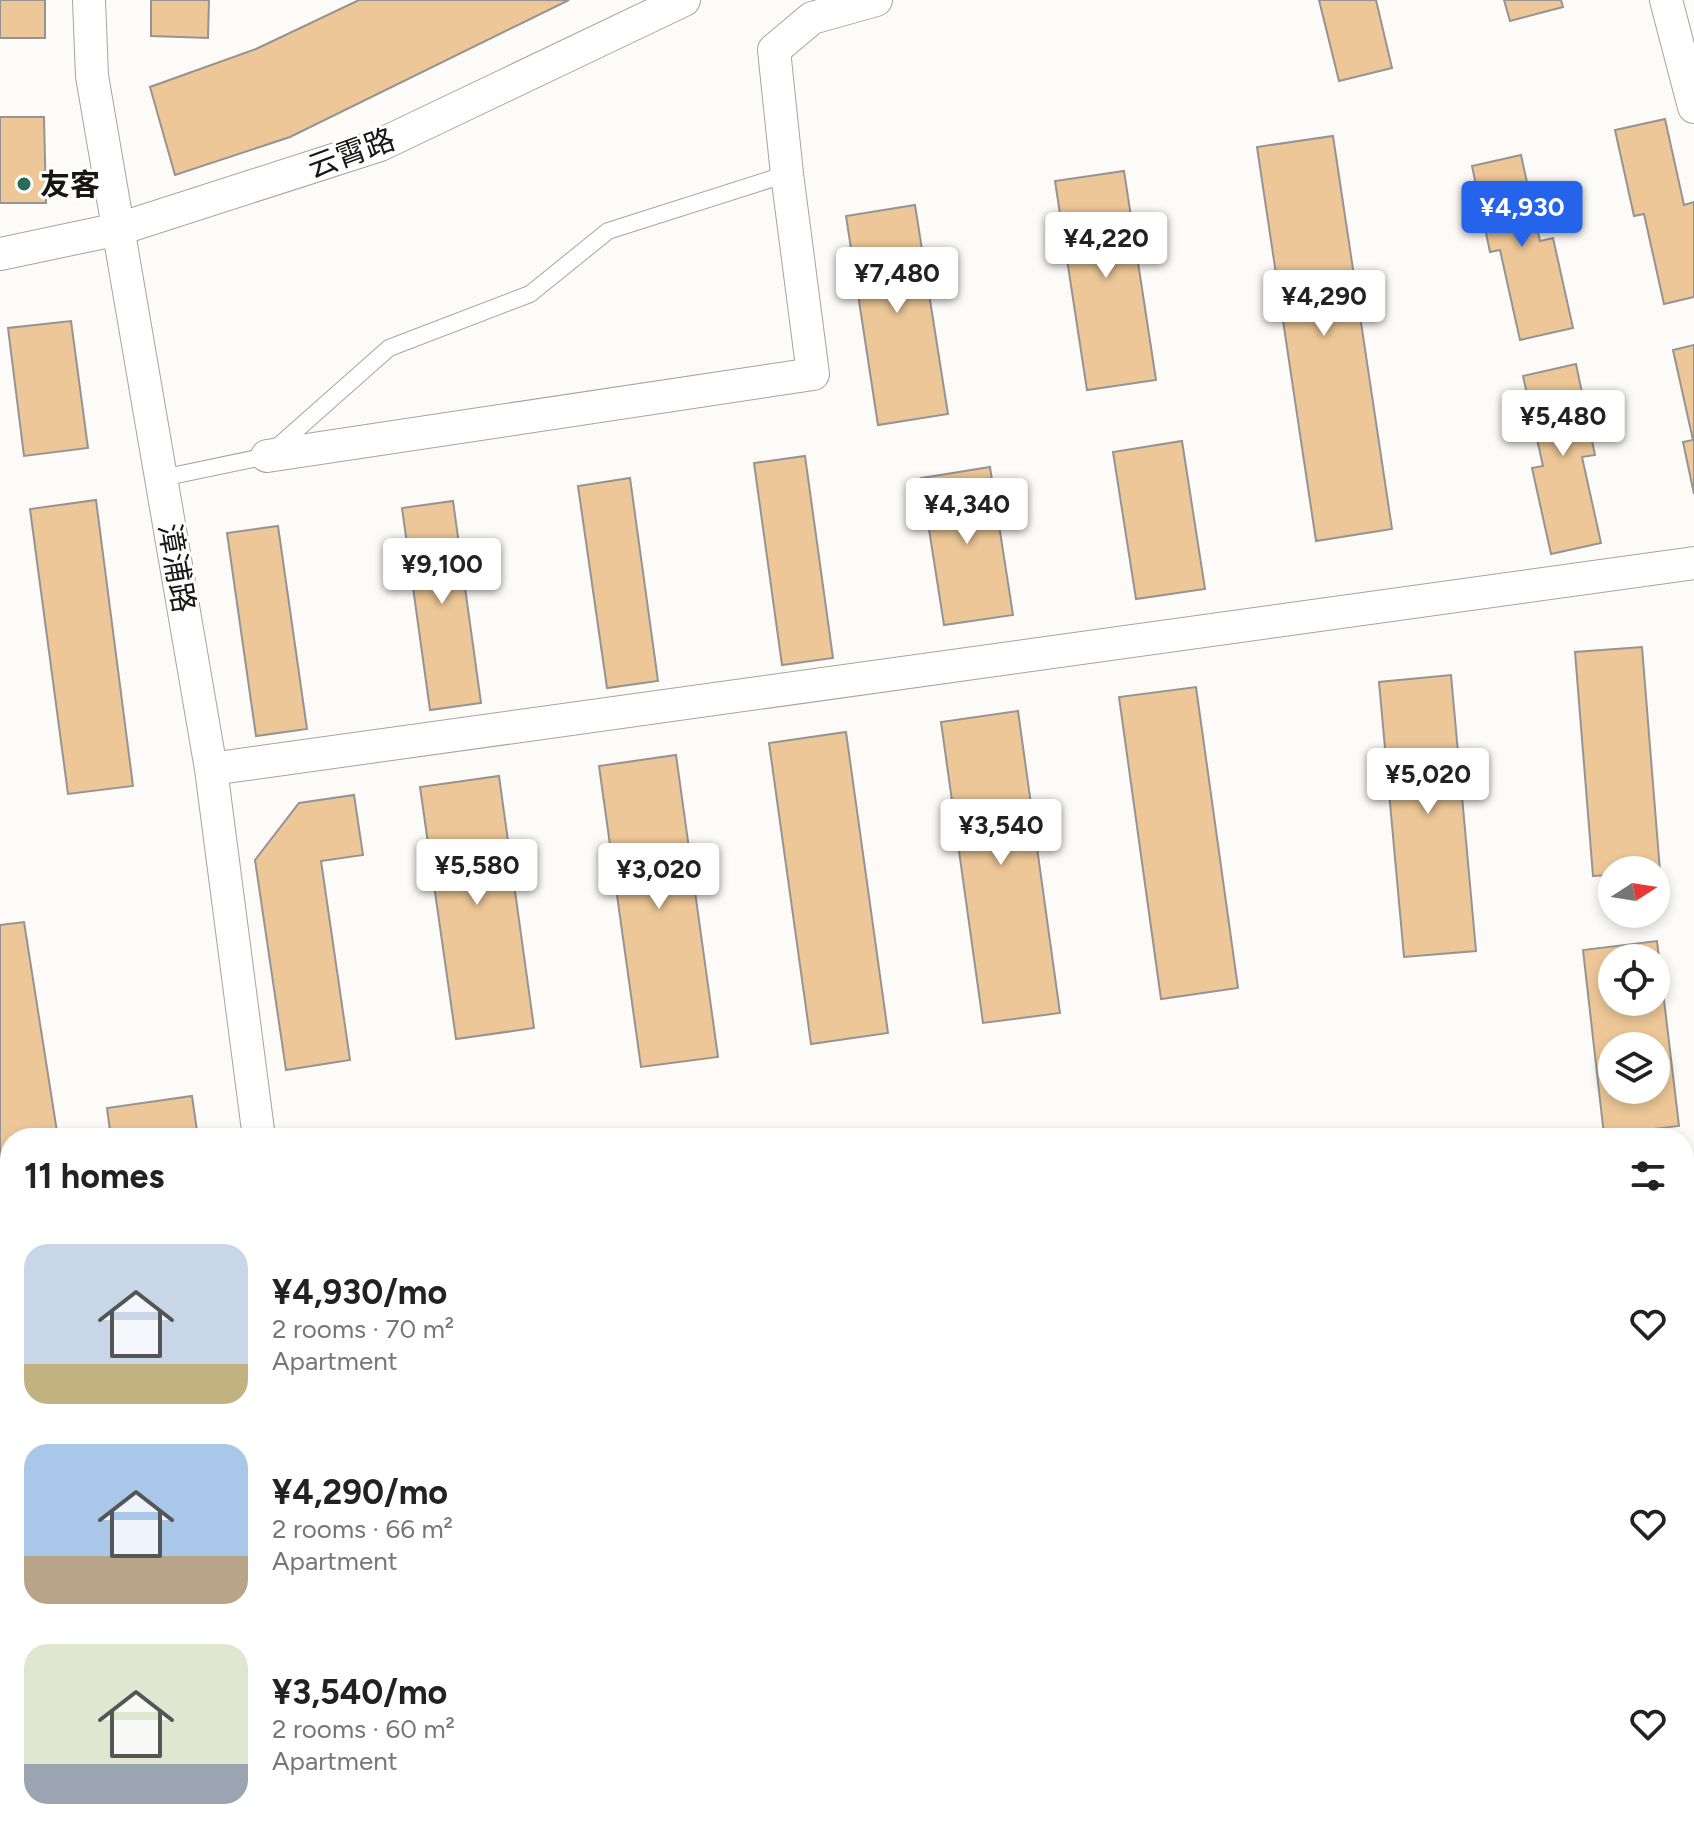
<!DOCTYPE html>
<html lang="en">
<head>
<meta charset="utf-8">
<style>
  :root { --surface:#fff; --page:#f6f6f6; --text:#222; --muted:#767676; --accent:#2563eb }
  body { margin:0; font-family:Figtree,"Noto Sans SC",sans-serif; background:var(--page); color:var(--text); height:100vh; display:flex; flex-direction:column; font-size:30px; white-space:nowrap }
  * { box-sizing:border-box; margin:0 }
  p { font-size:26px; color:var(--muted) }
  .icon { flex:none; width:44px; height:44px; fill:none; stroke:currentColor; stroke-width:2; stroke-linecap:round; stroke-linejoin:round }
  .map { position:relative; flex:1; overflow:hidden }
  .drawer { position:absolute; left:0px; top:1128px; width:1694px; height:712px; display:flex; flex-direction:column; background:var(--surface); border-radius:32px 32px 0 0; box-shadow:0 4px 12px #0003 }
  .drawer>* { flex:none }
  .needle { width:52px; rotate:78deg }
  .tools { position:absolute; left:1598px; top:856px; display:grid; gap:16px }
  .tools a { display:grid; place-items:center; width:72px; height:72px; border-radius:50%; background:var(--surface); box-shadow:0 4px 12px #0003; font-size:40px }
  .price { position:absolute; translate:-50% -68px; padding:0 18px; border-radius:8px; background:#fff; color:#222; font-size:26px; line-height:52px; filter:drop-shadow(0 2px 4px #0008) }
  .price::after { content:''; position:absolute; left:50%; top:48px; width:24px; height:18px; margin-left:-12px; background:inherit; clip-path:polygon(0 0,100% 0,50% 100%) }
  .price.active { background:var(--accent); color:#fff }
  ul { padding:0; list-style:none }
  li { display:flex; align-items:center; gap:24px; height:200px; padding:0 24px }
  li span { display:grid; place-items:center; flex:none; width:224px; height:160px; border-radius:24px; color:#555 }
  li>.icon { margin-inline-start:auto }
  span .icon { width:96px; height:96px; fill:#fffc; stroke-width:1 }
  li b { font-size:34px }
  h2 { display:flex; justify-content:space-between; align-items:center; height:96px; padding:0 24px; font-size:34px }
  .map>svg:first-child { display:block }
  .building { fill:#edc797; stroke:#969492; stroke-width:2; fill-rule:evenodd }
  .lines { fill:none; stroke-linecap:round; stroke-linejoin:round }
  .lane-casing { stroke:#a6a4a2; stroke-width:18 }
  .street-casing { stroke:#a6a4a2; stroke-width:34 }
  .secondary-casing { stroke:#a6a4a2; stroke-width:46 }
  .primary-casing { stroke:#a46c6d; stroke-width:46 }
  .lane { stroke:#fff; stroke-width:16 }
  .street { stroke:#fff; stroke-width:32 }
  .secondary { stroke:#fff; stroke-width:44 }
  .primary { stroke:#f5c2c4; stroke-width:44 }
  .poi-dot { fill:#2a6a59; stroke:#fff; stroke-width:3 }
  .labels { text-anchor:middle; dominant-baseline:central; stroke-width:6; stroke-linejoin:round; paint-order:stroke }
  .street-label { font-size:30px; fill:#181716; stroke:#fff }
  .poi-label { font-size:30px; font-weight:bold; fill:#181716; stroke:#fff; text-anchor:start }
</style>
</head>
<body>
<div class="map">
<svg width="1694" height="1840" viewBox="0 0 1694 1840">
  <rect width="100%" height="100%" fill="#fdfbf8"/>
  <path class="building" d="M0,0h45v38h-45z
    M151,0h58l-1,38 -57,-2z
    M359,0h210l-279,137 -115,38 -25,-88 106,-38z
    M1319,0h57l16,68 -53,13z
    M1504,0h57l2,7 -53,14z
    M0,117h44l2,86h-46z
    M1665,119l19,86 10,-3v95l-30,7 -20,-90 -10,2 -19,-86z
    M1333,136l59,393 -76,12 -59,-394z
    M1521,155l19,86 13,-3 20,90 -53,12 -20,-90 -10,2 -18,-86z
    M1124,171l32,209 -69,10 -32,-209z
    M915,205l33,209 -70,11 -32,-209z
    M71,321l17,127 -64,8 -16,-128z
    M1694,345v149l-11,-52 10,-2 -20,-90z
    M1576,364l19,91 -13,2 19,86 -50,11 -19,-86 11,-2 -20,-90z
    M1182,441l23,148 -69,10 -23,-147z
    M805,456l28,202 -51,7 -28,-202z
    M990,467l23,148 -69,10 -23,-147z
    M630,478l28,203 -51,7 -29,-202z
    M96,500l37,286 -65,8 -38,-285z
    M453,501l28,202 -51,7 -28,-202z
    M278,526l29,203 -51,7 -29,-203z
    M1642,647l18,224 -48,-1v5l-19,1 -18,-224z
    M1451,675l25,276 -72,6 -25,-275z
    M1196,687l42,301 -77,11 -42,-302z
    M1018,711l42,302 -77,10 -42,-301z
    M846,732l42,301 -77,11 -42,-301z
    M676,755l42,302 -77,10 -42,-301z
    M499,776l35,252 -78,11 -36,-252z
    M354,795l9,60 -42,6 29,199 -64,10 -31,-210 44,-57z
    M24,922l34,216h-48v158l-10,2v-373z
    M1657,941l22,185 -75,9 -21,-185zM1612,958h44v44h-44zM1612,1046h44v44h-44z
    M192,1096l6,42h-87l-4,-30z
    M514,1129l2,9h-72z
    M0,1318h10v93l-10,-1z
    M0,1822h10v8h854v10h-864z"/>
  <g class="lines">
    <defs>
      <path id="lane" d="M162,478l105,-22 122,-108 141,-54 78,-63 179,-57"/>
      <path id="street" d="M89,0l3,76 119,693 48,369
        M1666,0l28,107
        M0,254l119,-25 261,-84 304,-145
        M267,456l546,-82 -26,-200 -13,-124 38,-32 64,-18
        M211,769l1483,-206"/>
      <path id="secondary" d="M1000,1840l1,-10"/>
      <path id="primary" d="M1684,1554h10
        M0,1569h10
        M1684,1663h10
        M0,1681l10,-1"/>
    </defs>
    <use href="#lane" class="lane-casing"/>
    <use href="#street" class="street-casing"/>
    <use href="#secondary" class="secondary-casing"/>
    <use href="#primary" class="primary-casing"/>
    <use href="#lane" class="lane"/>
    <use href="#street" class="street"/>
    <use href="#secondary" class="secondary"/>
    <use href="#primary" class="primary"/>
  </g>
  <circle class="poi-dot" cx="24" cy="184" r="8"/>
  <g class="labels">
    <g class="street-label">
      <text transform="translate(351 153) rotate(-20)">云霄路</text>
      <text transform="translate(177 568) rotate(80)">漳浦路</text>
    </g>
    <g class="poi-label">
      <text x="40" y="184">友客</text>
    </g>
  </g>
</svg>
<div class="tools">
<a><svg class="needle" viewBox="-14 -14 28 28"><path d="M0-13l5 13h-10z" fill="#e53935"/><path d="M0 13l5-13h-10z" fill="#767676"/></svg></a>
<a><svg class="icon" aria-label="locate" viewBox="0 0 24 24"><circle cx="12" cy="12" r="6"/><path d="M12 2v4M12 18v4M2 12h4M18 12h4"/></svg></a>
<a><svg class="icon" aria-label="layers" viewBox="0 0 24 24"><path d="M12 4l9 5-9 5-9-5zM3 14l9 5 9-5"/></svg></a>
</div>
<b class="price active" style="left:1522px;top:249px">¥4,930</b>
<b class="price" style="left:1106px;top:280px">¥4,220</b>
<b class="price" style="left:897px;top:315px">¥7,480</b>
<b class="price" style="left:1324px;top:338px">¥4,290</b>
<b class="price" style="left:1563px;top:458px">¥5,480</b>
<b class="price" style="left:967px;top:546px">¥4,340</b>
<b class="price" style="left:442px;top:606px">¥9,100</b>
<b class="price" style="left:1428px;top:816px">¥5,020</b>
<b class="price" style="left:1001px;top:867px">¥3,540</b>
<b class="price" style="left:477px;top:907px">¥5,580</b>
<b class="price" style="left:659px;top:911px">¥3,020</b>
<section class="drawer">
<h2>11 homes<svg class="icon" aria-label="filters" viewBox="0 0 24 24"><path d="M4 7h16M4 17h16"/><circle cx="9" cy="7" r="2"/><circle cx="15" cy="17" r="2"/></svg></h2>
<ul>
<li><span style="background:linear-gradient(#c9d6e8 75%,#c2b280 0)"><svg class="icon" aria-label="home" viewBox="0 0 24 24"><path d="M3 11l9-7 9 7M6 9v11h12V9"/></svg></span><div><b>¥4,930/mo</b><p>2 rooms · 70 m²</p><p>Apartment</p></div><svg class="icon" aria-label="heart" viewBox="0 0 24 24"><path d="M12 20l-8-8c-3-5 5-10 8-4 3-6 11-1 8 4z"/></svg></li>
<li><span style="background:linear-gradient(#a9c7e8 70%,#b9a48a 0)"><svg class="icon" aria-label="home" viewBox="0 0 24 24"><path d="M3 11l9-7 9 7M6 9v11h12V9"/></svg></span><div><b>¥4,290/mo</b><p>2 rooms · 66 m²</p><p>Apartment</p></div><svg class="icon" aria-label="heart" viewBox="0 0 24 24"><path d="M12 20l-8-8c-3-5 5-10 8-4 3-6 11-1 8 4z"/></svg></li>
<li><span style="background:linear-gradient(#dfe7d0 75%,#9aa5b1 0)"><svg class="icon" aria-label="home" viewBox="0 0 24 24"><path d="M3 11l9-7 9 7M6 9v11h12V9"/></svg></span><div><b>¥3,540/mo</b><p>2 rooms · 60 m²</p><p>Apartment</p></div><svg class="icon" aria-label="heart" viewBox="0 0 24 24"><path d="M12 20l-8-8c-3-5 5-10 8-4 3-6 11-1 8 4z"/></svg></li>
</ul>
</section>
</div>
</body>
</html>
